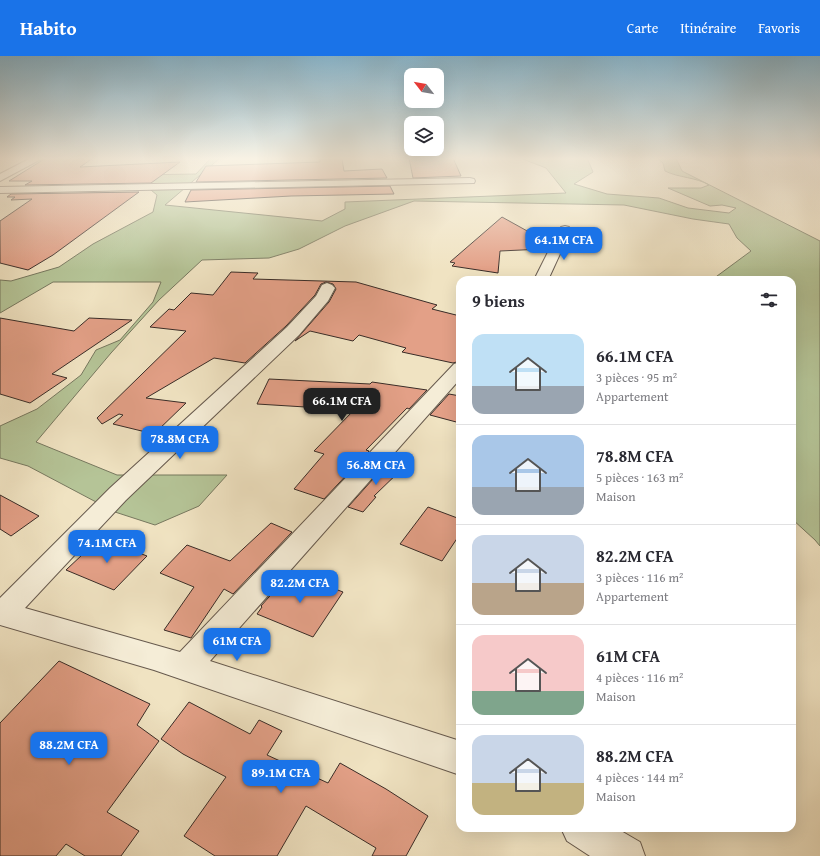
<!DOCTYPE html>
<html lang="fr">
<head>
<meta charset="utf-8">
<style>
  :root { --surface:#fff; --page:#f2f2f3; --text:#2b2b33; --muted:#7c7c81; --line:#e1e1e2; --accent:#1a73e8 }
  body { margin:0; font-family:"Gentium Book Plus",serif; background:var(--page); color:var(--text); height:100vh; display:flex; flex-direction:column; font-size:15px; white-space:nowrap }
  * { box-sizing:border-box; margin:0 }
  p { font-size:13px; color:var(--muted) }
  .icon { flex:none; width:22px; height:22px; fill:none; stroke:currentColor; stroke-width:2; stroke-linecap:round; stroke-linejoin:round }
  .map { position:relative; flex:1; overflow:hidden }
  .side { position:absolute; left:456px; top:220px; width:340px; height:556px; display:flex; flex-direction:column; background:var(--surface); border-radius:12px; box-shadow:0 4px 16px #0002 }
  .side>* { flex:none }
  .needle { width:26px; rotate:301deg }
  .fabs { position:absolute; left:404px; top:12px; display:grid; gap:8px }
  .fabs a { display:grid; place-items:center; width:40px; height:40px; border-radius:8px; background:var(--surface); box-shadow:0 4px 16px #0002; font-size:20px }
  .price { position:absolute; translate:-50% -34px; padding:0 9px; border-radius:8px; background:var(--accent); color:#fff; font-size:13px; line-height:26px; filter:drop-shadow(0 1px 2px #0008) }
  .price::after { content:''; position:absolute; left:50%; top:24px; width:12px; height:9px; margin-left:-6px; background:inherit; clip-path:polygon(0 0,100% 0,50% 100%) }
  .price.current { background:#222; color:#fff }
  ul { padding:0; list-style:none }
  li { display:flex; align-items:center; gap:12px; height:100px; padding:0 16px }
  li+li { border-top:1px solid var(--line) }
  li span { display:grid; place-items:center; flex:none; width:112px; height:80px; border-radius:12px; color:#555 }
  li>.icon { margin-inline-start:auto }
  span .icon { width:48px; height:48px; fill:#fffc; stroke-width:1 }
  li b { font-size:17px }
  h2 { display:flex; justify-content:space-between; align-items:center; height:48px; padding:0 16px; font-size:17px }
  header { display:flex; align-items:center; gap:24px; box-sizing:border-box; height:56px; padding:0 20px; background:var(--accent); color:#fff }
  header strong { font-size:19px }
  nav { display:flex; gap:22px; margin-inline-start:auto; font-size:14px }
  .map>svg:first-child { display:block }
  .green { fill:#b5c497; stroke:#77785f }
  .building { fill:#e3a087; stroke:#392c27 }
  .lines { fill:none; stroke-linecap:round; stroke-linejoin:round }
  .minor-casing { stroke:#675a4e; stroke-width:2 }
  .minor { fill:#f5edd7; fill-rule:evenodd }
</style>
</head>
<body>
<header>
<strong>Habito</strong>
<nav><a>Carte</a><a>Itinéraire</a><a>Favoris</a></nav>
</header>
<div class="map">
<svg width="820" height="800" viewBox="0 0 820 800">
  <rect width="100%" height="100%" fill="#f0e3c2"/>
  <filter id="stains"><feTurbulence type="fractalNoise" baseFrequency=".005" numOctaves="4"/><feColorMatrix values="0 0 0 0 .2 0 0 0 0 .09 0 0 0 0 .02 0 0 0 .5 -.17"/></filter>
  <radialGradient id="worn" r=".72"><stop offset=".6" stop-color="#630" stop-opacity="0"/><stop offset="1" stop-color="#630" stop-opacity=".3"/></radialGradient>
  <path class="green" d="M211,102h9l-55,47 157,16 23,-12v-7l221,-9 -20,-25 -26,-10h67l6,14 -19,12 33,10 52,4 29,10 41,5 7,-5 -14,-3 -12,1 -42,-18h33l8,-3c-13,-8 -30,-7 -44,-14l-2,-8 -6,-5h19l6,13 138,70v305l-5,-6 -23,-21v-239l-79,-1 38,-28 -14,-13 -8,-14 -36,-5 -69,-14 -210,-4 -69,25 -46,23 -30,9 -67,2 -43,40 -48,53 -75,89 81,33h110l-28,31 -44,19 -40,-13 -87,-46 -28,-8v-32l37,-17 44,-34 15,-25 24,-10 33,-38 8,-20h-108l-53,31v-33l11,1 48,-14 34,-23 60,-32 4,-17 -24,-20 63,-1z"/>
  <path class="building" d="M46,102h47l-13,9 100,-5 -29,21 -126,2 7,-4h-23z
    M409,102h44l8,18 -48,2z
    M320,103h22l2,12 38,-2 5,9 -191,4 10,-16 114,-4z
    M390,130l4,8 -103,2 -106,6 6,-12z
    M139,136l-86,63 -25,15 -28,-7v-42l32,-22 -21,1 4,-3h-8l4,-3z
    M502,161l27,15 14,17 -43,2 -2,22 -46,-7 3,-3 -5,-1z
    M231,216l27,1 -5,6 103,3 81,23 -5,4 28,7v45l-7,2 -51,-11 4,-4 -47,-13 -6,6 -43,-10 -15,10 34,-39 7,-13 -3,-5 -7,-2 -5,2 -6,11 -29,31 -41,37 -31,-5 -68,40 40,5 -32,31 -41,-10 10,-9 -4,-1 -17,10 -5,-6 89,-87 -36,-4 19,-18 5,1 17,-17 22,2z
    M0,262l74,13 15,-13 43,2 -80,54 15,4 -37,25 -30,-9z
    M269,323l101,5 2,-2 55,8 -18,19 -2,-1 -41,42 3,1 -45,48 -30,-10 30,-35 -10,-3 40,-41 -97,-6z
    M449,338l11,2v27l-30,-8z
    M390,404l14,7 -30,29 2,1 -13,15 -15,-5z
    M0,439l39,21 -28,20 -11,-7z
    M428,451l32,12v15l-18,27 -42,-17z
    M271,467l21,9 -59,62 -9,-5 -33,49 -27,-8 30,-43 -34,-14 27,-28 43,16z
    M100,482l47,18 -33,34 -48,-20z
    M291,516l52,20 -30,45 -56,-23 5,-7 -1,-1z
    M59,605l91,43 -13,21 22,16 -52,71 32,19 -18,25h-36l-19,-12 -10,12h-56v-133z
    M189,646l61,32 9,-14 23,11 -15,24 61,28 12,-20 46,26 42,27 -22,40h-34l4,-8 -70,-42 -29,50h-62l-31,-20 42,-59 -43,-23 -22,-15z"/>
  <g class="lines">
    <defs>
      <path id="minor" d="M31,102h12l-43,23v-7z
        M470,122l4,1 1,2 -1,2 -474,10v-6z
        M565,170l4,1 2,3 -23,50h-14l25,-50 2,-3z
        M327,227l5,2 3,3 -7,13 -29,34 -173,165 -101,108 155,44 274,-288 6,-2v17l-250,282 250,80v34l-306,-105 -154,-45v-27l110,-110 177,-161 29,-31 6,-11z
        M561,772h55l24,14 5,14h-55l-23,-15z"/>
    </defs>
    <use href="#minor" class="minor-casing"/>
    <use href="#minor" class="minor"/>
  </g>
  <linearGradient id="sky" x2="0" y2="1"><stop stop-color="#89b8d0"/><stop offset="0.48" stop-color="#f8f2e4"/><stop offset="1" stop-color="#f8f2e4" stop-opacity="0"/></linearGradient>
  <rect width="820" height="214" fill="url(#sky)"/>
  <rect width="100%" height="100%" filter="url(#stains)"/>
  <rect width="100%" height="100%" fill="url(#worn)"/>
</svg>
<div class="fabs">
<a><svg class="needle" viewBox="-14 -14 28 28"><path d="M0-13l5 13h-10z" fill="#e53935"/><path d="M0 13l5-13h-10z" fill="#7c7c81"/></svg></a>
<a><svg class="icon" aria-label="layers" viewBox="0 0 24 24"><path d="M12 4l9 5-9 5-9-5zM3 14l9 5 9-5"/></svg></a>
</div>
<b class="price" style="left:564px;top:205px">64.1M CFA</b>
<b class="price current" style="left:342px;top:366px">66.1M CFA</b>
<b class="price" style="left:180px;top:404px">78.8M CFA</b>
<b class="price" style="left:376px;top:430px">56.8M CFA</b>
<b class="price" style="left:107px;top:508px">74.1M CFA</b>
<b class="price" style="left:300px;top:548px">82.2M CFA</b>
<b class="price" style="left:237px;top:606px">61M CFA</b>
<b class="price" style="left:69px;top:710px">88.2M CFA</b>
<b class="price" style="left:281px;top:738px">89.1M CFA</b>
<section class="side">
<h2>9 biens<svg class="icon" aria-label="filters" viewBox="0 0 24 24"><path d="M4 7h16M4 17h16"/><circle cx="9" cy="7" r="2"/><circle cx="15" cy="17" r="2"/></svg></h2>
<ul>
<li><span style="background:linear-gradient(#bfe0f5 65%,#9aa5b1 0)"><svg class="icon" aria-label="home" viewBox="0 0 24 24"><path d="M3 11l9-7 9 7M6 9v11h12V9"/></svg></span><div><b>66.1M CFA</b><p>3 pièces · 95 m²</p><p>Appartement</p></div></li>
<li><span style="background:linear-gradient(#a9c7e8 65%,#9aa5b1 0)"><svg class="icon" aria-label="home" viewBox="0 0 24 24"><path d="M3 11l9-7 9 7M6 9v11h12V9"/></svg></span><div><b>78.8M CFA</b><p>5 pièces · 163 m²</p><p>Maison</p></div></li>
<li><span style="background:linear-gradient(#c9d6e8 60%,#b9a48a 0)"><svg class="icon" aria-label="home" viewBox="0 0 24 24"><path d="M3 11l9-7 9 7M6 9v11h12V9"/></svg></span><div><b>82.2M CFA</b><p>3 pièces · 116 m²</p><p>Appartement</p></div></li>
<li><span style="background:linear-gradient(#f6c9c9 70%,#7fa58c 0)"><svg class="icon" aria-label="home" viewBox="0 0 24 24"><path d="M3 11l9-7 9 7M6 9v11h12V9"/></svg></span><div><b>61M CFA</b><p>4 pièces · 116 m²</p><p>Maison</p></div></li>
<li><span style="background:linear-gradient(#c9d6e8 60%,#c2b280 0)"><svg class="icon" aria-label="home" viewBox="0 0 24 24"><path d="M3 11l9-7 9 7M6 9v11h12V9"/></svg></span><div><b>88.2M CFA</b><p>4 pièces · 144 m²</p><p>Maison</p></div></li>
</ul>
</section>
</div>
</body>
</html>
